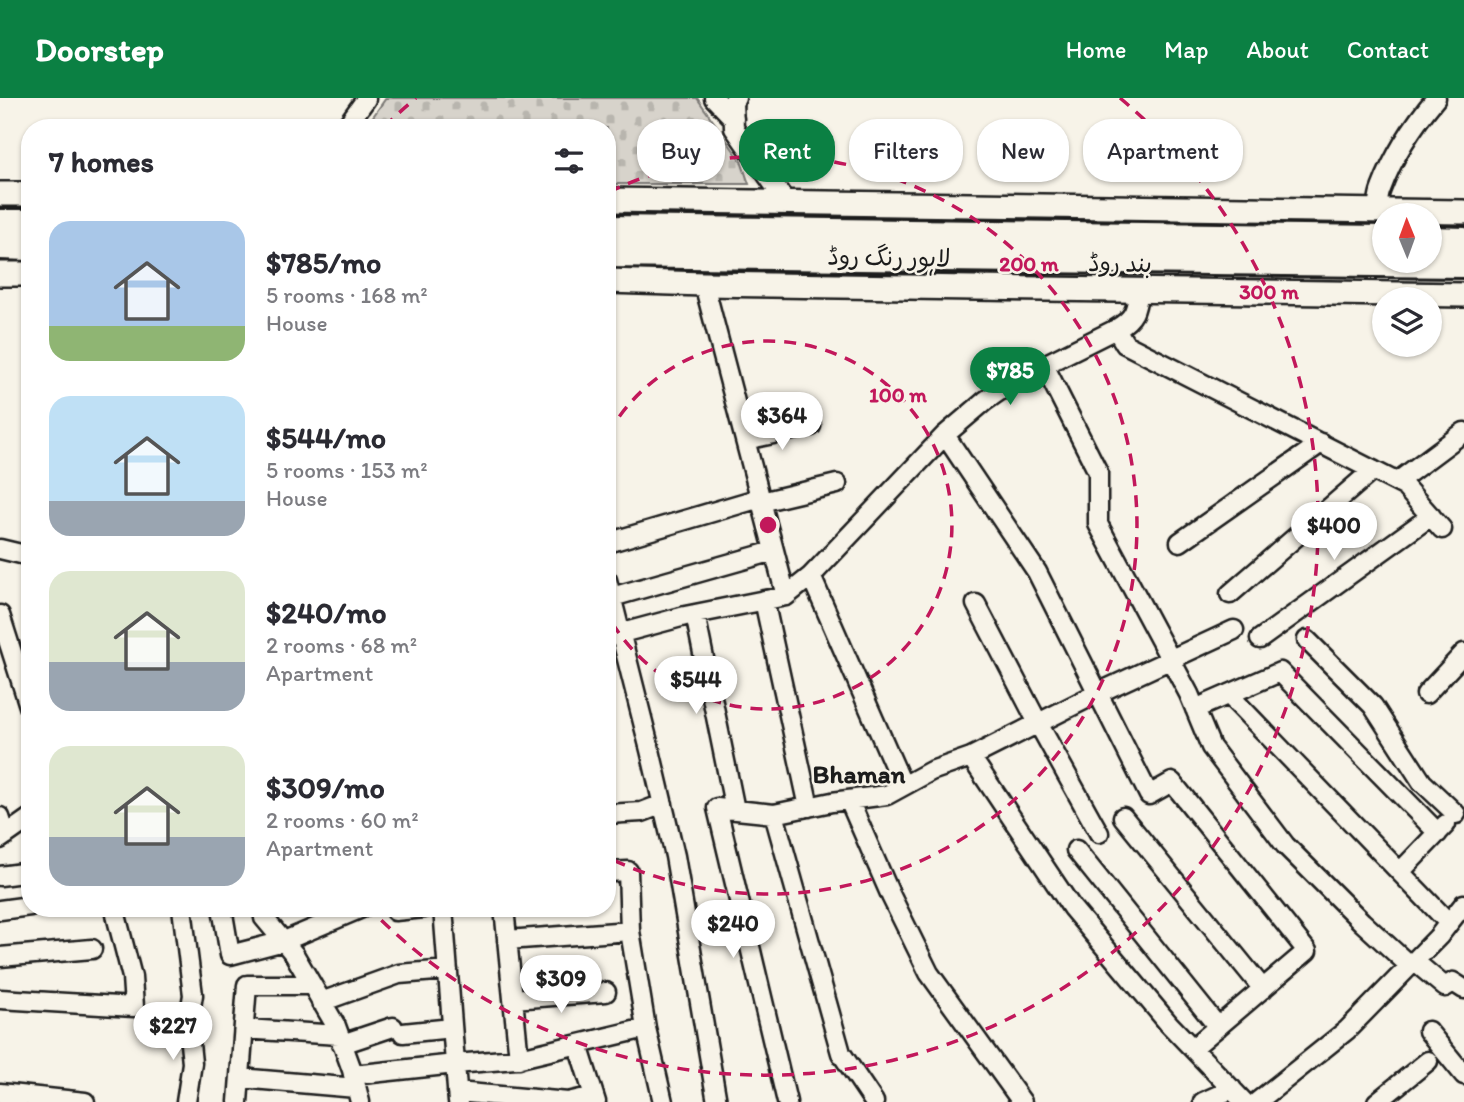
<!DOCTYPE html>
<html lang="en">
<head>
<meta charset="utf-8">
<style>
  :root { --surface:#fff; --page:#f2f2f3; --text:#2b2b33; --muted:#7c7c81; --accent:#0b8043 }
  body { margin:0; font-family:Itim,"Playpen Sans Arabic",sans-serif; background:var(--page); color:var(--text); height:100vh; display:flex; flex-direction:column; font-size:26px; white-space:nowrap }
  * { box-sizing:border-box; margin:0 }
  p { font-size:23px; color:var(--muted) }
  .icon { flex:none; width:38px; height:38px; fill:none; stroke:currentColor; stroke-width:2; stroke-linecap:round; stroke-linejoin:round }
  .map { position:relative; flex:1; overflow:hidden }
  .drawer { position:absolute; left:21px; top:21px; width:595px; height:798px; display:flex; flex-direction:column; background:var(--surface); border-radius:28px; box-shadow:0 2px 5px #0004 }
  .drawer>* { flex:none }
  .top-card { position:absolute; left:637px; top:21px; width:665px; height:63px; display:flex; gap:14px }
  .needle { width:46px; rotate:359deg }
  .tools { position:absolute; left:1372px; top:105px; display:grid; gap:14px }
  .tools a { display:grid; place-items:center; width:70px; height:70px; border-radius:50%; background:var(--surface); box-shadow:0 2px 5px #0004; font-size:35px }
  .price { position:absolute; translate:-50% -60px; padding:0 16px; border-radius:24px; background:#fff; color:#222; font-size:23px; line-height:46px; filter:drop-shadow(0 2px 4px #0008) }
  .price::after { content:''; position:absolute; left:50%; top:42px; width:21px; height:16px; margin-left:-10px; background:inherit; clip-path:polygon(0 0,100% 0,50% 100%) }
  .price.selected { background:var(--accent); color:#fff }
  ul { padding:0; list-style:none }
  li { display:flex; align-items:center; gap:21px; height:175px; padding:0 28px }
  li span { display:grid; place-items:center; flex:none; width:196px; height:140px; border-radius:21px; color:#555 }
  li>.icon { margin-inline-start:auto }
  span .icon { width:84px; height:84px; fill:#fffc; stroke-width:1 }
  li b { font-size:30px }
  h2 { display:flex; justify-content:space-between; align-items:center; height:84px; padding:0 28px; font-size:30px }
  .chip { padding:0 24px; border-radius:28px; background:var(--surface); box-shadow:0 2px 5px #0004; font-size:24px; line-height:63px }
  .chip.selected { background:var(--accent); color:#fff }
  header { display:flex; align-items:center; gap:42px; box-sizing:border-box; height:98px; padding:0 35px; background:var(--accent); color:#fff }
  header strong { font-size:33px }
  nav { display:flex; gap:38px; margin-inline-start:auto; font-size:24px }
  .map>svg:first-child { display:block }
  .cemetery { fill:url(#cemetery-stones); stroke:#7a7874; stroke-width:2 }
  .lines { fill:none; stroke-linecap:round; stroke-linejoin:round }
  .minor-casing { stroke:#1c1c1c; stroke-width:23 }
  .major-casing { stroke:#1c1c1c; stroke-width:28 }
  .highway-casing { stroke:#1c1c1c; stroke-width:32 }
  .minor { stroke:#f7f3e8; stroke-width:18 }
  .major { stroke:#f7f3e8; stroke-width:23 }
  .highway { stroke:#f7f3e8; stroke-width:26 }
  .ring { fill:none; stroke:#c2185b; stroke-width:3.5; stroke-dasharray:12 9 }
  .labels { text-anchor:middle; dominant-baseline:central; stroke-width:5; stroke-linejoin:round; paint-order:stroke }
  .street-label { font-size:24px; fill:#1c1c1c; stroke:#f7f3e8 }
  .neighbourhood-label { font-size:26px; font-weight:bold; fill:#1c1c1c; stroke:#f7f3e8 }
  .centre { fill:#c2185b; stroke:#f7f3e8; stroke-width:3.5 }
  .ring-label { font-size:21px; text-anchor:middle; font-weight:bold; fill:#c2185b; stroke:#f7f3e8; stroke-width:5; stroke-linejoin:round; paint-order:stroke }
</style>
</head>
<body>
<header>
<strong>Doorstep</strong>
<nav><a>Home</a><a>Map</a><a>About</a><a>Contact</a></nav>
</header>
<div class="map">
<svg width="1464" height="1004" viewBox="0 0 1464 1004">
  <defs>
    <pattern id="cemetery-stones" width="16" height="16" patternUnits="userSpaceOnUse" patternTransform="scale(1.75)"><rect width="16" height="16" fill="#d7d3cb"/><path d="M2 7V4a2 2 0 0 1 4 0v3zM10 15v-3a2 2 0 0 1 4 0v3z" fill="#b8b5ae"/></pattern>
  </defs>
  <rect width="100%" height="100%" fill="#f7f3e8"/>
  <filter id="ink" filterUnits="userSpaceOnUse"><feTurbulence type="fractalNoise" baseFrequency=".0143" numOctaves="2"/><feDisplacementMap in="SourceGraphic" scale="14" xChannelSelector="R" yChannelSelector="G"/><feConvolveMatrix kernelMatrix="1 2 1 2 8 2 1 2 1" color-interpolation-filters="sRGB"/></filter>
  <g filter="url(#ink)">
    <path class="cemetery" d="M386,0h311l44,63 8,23h-142v-56h-242z"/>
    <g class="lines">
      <defs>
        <path id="minor" d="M714,0l20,21
          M736,0l-3,4 1,26 52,74
          M345,30l21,-29 -1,-1
          M1377,113c1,-7 1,-15 4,-22 12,-32 33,-65 55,-91
          M704,186l82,312
          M1116,231c19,-11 20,-19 23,-39
          M1044,267l54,107v52l91,170 22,53 74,98 77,77 48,44
          M945,337l92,137 112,223 23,-13 135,169 -114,97
          M745,342l66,-14
          M1397,384l67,-50
          M761,404l76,-18
          M1180,444l141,-99
          M607,445l153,-45
          M0,451l21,5h9
          M811,478l92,210
          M607,482l43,170 25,106 42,246
          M1230,496l143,-124
          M612,499l162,-46
          M764,502l45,207
          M976,506l62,119 61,110
          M695,516l40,196
          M0,517l30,94
          M607,539l78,-21 101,-20 25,-20 134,-141 40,-34 23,-16 36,-20 72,-36 9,15 279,142 38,43
          M1260,541l171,-123
          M1307,542l66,66 49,76 34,32
          M1426,596l38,-41
          M1229,597l220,228 -10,13 -92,94 -90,72
          M1195,611l85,-37 158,161
          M971,659l127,-64 136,-63
          M849,702l42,96 38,77 93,129
          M607,716l35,-2 21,-8
          M774,716l67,239 33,49
          M0,719l6,18
          M1123,719l140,172
          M0,741l30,-21
          M1076,752l142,177
          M607,774l21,-1 2,60 16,97 17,74
          M1400,774l46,-48
          M0,778l30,-4
          M182,810l11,87 -5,29 4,39 -6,39
          M222,810l8,47 54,-14 78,-33
          M263,810l1,10 30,36 42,72 16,44 8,32
          M394,810l1,3 29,-3
          M443,810l15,194
          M504,810l15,151
          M0,812l30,-4
          M1449,825l15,-19
          M507,842l123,-9
          M0,859l92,-8
          M1414,863l31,26 8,-5 11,7
          M0,901l134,8 -2,-30 -15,-58 -2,-11
          M513,901l93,-7
          M321,904l78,-28 49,-4
          M244,931l95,6
          M1428,933l36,44
          M403,935l49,-5
          M342,946l51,-17
          M578,947l18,57
          M353,977l102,-11 61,-5 130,-31
          M240,980l116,10
          M457,994l111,10 26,-6
          M0,995l85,9
          M238,1004l9,-117h64
          M787,1004l-70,-294 57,6 58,-12 55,-7 44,-24 40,-14 101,151 97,116 75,78
          M1203,1004l29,-13
          M1377,1004l51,-41"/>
        <path id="major" d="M0,96h30
          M607,102l857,12
          M0,176h30
          M607,183l97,3 760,11"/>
        <path id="highway" d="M0,125h30
          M607,131l777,10
          M1430,142l34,1
          M0,148l30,1
          M607,156l857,10"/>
      </defs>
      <use href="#minor" class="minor-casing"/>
      <use href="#major" class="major-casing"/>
      <use href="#highway" class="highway-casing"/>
      <use href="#minor" class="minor"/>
      <use href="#major" class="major"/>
      <use href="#highway" class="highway"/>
    </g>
  </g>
  <g class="ring">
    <path d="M608 336A184 184 0 1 1 608 518"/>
    <path d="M609 94A369 369 0 1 1 609 760"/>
    <path d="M384 29A553 553 0 0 1 416 0M1120 0A553 553 0 1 1 370 811"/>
  </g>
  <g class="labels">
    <g class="street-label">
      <text transform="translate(889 159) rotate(1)">لاہور رنگ روڈ</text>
      <text transform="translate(1120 165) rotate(1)">بند روڈ</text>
    </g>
    <g class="neighbourhood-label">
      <text x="859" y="676">Bhaman</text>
    </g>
  </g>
  <circle cx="768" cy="427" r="10" class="centre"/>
  <g class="ring-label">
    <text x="1029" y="173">200 m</text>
    <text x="1269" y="201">300 m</text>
    <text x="898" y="304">100 m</text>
  </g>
</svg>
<div class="tools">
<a><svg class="needle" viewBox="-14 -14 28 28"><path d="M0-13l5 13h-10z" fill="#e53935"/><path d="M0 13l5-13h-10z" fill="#7c7c81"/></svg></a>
<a><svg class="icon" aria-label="layers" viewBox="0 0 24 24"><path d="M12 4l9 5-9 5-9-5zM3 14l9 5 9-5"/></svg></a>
</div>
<b class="price selected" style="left:1010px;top:309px">$785</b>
<b class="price" style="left:782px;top:354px">$364</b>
<b class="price" style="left:1334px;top:464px">$400</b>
<b class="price" style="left:696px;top:618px">$544</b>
<b class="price" style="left:733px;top:862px">$240</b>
<b class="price" style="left:561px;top:917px">$309</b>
<b class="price" style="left:173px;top:964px">$227</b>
<div class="top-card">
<a class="chip">Buy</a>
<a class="chip selected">Rent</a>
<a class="chip">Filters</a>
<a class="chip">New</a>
<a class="chip">Apartment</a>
</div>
<section class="drawer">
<h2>7 homes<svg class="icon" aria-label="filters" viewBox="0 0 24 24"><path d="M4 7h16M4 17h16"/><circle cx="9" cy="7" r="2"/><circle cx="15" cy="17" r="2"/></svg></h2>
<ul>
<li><span style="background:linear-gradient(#a9c7e8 75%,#8fb573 0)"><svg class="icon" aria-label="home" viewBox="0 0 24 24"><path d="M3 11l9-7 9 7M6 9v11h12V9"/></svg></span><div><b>$785/mo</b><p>5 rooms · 168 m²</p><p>House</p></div></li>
<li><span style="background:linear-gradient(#bfe0f5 75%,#9aa5b1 0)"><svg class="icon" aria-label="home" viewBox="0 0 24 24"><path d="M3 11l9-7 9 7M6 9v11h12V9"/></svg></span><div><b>$544/mo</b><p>5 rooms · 153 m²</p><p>House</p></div></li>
<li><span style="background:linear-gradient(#dfe7d0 65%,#9aa5b1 0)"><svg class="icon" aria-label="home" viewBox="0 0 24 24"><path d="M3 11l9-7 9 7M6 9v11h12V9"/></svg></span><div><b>$240/mo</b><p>2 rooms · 68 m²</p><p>Apartment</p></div></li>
<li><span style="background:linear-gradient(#dfe7d0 65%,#9aa5b1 0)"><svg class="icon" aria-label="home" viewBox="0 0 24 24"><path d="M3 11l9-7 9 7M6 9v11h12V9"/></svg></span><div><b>$309/mo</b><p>2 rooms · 60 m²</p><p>Apartment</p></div></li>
</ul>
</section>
</div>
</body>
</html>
